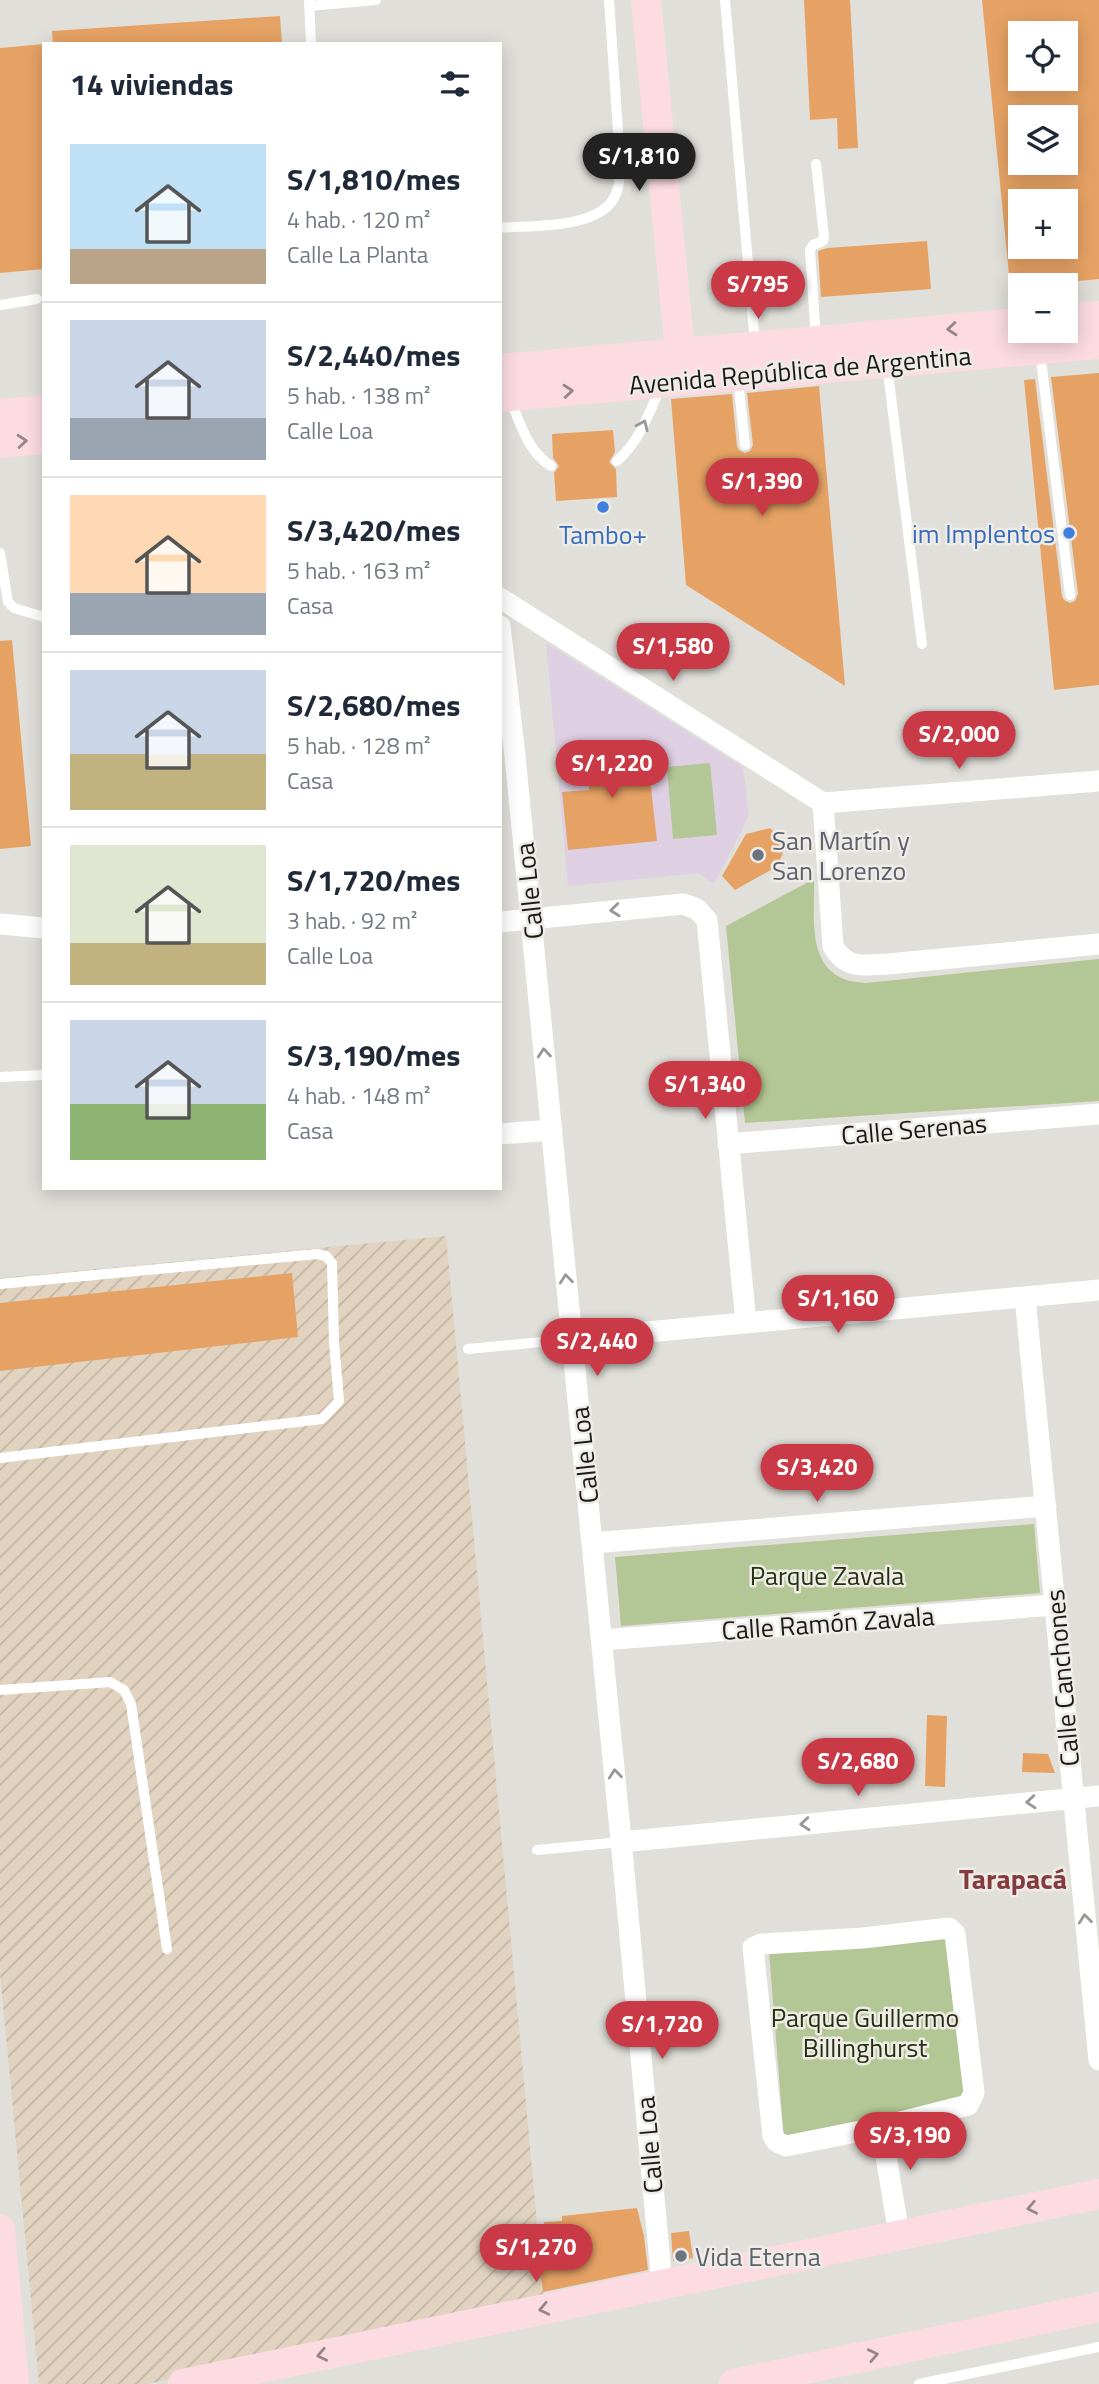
<!DOCTYPE html>
<html lang="es">
<head>
<meta charset="utf-8">
<style>
  :root { --surface:#fff; --page:#f2f2f3; --text:#1f2937; --muted:#747a83; --line:#e0e1e3; --accent:#ca3a46 }
  body { margin:0; font-family:"Titillium Web",sans-serif; background:var(--page); color:var(--text); height:100vh; display:flex; flex-direction:column; font-size:26px; white-space:nowrap }
  * { box-sizing:border-box; margin:0 }
  p { font-size:23px; color:var(--muted) }
  .icon { flex:none; width:38px; height:38px; fill:none; stroke:currentColor; stroke-width:2; stroke-linecap:round; stroke-linejoin:round }
  .map { position:relative; flex:1; overflow:hidden }
  .panel { position:absolute; left:42px; top:42px; width:460px; height:1148px; display:flex; flex-direction:column; background:var(--surface); border-radius:0px; box-shadow:0 4px 18px #0003 }
  .panel>* { flex:none }
  .tools { position:absolute; left:1008px; top:21px; display:grid; gap:14px }
  .tools a { display:grid; place-items:center; width:70px; height:70px; border-radius:0px; background:var(--surface); box-shadow:0 4px 18px #0003; font-size:35px }
  .price { position:absolute; translate:-50% -60px; padding:0 16px; border-radius:24px; background:var(--accent); color:#fff; font-size:23px; line-height:46px; filter:drop-shadow(0 2px 4px #0008) }
  .price::after { content:''; position:absolute; left:50%; top:42px; width:21px; height:16px; margin-left:-10px; background:inherit; clip-path:polygon(0 0,100% 0,50% 100%) }
  .price.selected { background:#222; color:#fff }
  ul { padding:0; list-style:none }
  li { display:flex; align-items:center; gap:21px; height:175px; padding:0 28px }
  li+li { border-top:2px solid var(--line) }
  li span { display:grid; place-items:center; flex:none; width:196px; height:140px; border-radius:0px; color:#555 }
  li>.icon { margin-inline-start:auto }
  span .icon { width:84px; height:84px; fill:#fffc; stroke-width:1 }
  li b { font-size:30px }
  h2 { display:flex; justify-content:space-between; align-items:center; height:84px; padding:0 28px; font-size:30px }
  .map>svg:first-child { display:block }
  .industrial { fill:url(#industrial-furrows) }
  .education { fill:#dfcfe2 }
  .park { fill:#b3c695 }
  .building { fill:#e6a264; fill-rule:evenodd }
  .lines { fill:none; stroke-linecap:round; stroke-linejoin:round }
  .lane { stroke:#fff; stroke-width:10 }
  .street { stroke:#fff; stroke-width:21 }
  .secondary { stroke:#fcdce2; stroke-width:30 }
  .oneway { stroke:#978587 }
  .oneway2 { stroke:#989897 }
  .shop-dot { fill:#3f7fe0; stroke:#efece7; stroke-width:2.5 }
  .worship-dot { fill:#6b7280; stroke:#efece7; stroke-width:2.5 }
  .labels { text-anchor:middle; dominant-baseline:central; stroke-width:5; stroke-linejoin:round; paint-order:stroke }
  .street-label { font-size:26px; fill:#1b1a18; stroke:#efece7 }
  .shop-label { font-size:26px; fill:#366cbe; stroke:#efece7; text-anchor:end }
  .worship-label { font-size:26px; fill:#5b616d; stroke:#efece7; text-anchor:start }
  .park-label { font-size:26px; fill:#26320f; stroke:#efece7 }
  .neighbourhood-label { font-size:28px; font-weight:bold; fill:#843b3d; stroke:#efece7 }
</style>
</head>
<body>
<div class="map">
<svg width="1099" height="2384" viewBox="0 0 1099 2384">
  <defs>
    <pattern id="industrial-furrows" width="10" height="10" patternUnits="userSpaceOnUse" patternTransform="scale(1.75)"><rect width="10" height="10" fill="#e1d3c0"/><path d="M-1 1l2-2M0 10L10 0M9 11l2-2" fill="none" stroke="#c0b5a4"/></pattern>
  </defs>
  <rect width="100%" height="100%" fill="#e1dfd9"/>
  <path class="industrial" d="M446,1236l98,1063 -397,85h-108l-39,-411v-695z"/>
  <path class="education" d="M546,643l197,124 6,49 -35,68 -16,-11 -130,13z"/>
  <path class="park" d="M710,763l7,72 -44,4 -6,-72z
    M814,879c1,33 -8,86 30,100 6,3 15,3 22,4l233,-24v142l-354,22 -19,-197z
    M1034,1524l6,69 -419,33 -6,-69z
    M950,1938l14,154 -13,14 -167,33 -15,-187z"/>
  <path class="building" d="M804,0h46l8,148 -20,1 -1,-31 -27,2z
    M982,0h117v279l-61,6h-28zM1020,33h46v46h-46zM1020,117h46v46h-46zM1020,201h46v46h-46z
    M280,16l2,28h-229l-1,-13z
    M44,44v225l-44,4v-225z
    M927,241l4,48 -110,8 -3,-46 9,-3z
    M1099,373v312l-45,5 -30,-310 11,-1 27,217 2,4 6,3 5,-2 3,-7 -27,-217z
    M819,386l26,300 -159,-101 -15,-186 61,-5 5,52 2,4 6,3 5,-2 3,-6 -6,-52z
    M613,430l2,22 -6,10 7,7 1,28 -61,4 -2,-28 5,-7 -6,-8 -1,-24z
    M12,640l19,206 -31,3v-208z
    M646,742l11,99 -89,9 -6,-58 27,-2 -5,-41z
    M770,828l16,16 -8,22 -43,24 -13,-14 24,-42z
    M292,1273l6,64 -298,34v-68z
    M927,1715l20,1 -2,71 -20,-1z
    M1023,1753l25,1 7,19 -33,-1z
    M637,2208l7,28 4,34 -105,22 -7,-62 9,-1 -1,-7 18,-1v-5z
    M689,2231l4,27 -20,3 -2,-28z"/>
  <g class="lines">
    <path class="lane" d="M309,0l2,44
      M725,0l30,344
      M309,6l67,-6
      M500,228c32,-3 97,1 114,-30 6,-11 6,-25 6,-38l-11,-160
      M0,305l37,-6
      M816,339l-6,-89 3,-5 10,-4 1,-5 -8,-72
      M1040,352l30,243
      M887,365l35,279
      M738,379l7,66
      M510,399c10,24 18,53 41,67
      M617,461c23,-20 32,-48 44,-75
      M0,553l8,49 6,6 30,9
      M0,1077l44,-2
      M0,1284l317,-30 9,2 6,7 2,79 5,59 -17,18 -322,39
      M468,1349l104,-10
      M0,1690l110,-8 14,8 7,14 36,245
      M537,1850l84,-8
      M919,2384l180,-37"/>
    <path class="street" d="M500,598l323,205 276,-22
      M500,626l15,130 108,1105 39,423
      M823,803l10,143c13,24 32,19 55,18l211,-20
      M500,922l183,-18 14,5 10,11 39,403
      M0,924l44,4
      M500,1134l52,-4
      M728,1144l371,-30
      M1025,1297l74,763
      M572,1339l527,-49
      M592,1543l454,-37
      M602,1640l453,-35
      M621,1842l478,-46
      M949,1928l6,6 19,159 -6,12 -87,22 -95,19 -9,-4 -4,-6 -20,-188 8,-4 102,-6z
      M881,2127l18,107"/>
    <path class="secondary" d="M646,0l36,372
      M1066,319l33,-3
      M500,369l520,-46
      M500,397l599,-53
      M0,414l44,-4
      M0,443l44,-4
      M0,2229l14,155
      M183,2384l916,-190
      M734,2384l365,-77"/>
  </g>
  <defs><path id="oneway-chevron" d="M-2-3.5L2.5 0L-2 3.5" fill="none" stroke-width="1.6" stroke-linecap="round" stroke-linejoin="round" transform="scale(1.75)"/></defs>
  <g class="oneway">
    <use href="#oneway-chevron" transform="translate(952 329) rotate(175)"/>
    <use href="#oneway-chevron" transform="translate(568 391) rotate(-5)"/>
    <use href="#oneway-chevron" transform="translate(22 441) rotate(-5)"/>
    <use href="#oneway-chevron" transform="translate(1032 2208) rotate(169)"/>
    <use href="#oneway-chevron" transform="translate(544 2309) rotate(168)"/>
    <use href="#oneway-chevron" transform="translate(322 2355) rotate(168)"/>
    <use href="#oneway-chevron" transform="translate(873 2355) rotate(-12)"/>
  </g>
  <g class="oneway2">
    <use href="#oneway-chevron" transform="translate(643 425) rotate(-66)"/>
    <use href="#oneway-chevron" transform="translate(615 910) rotate(174)"/>
    <use href="#oneway-chevron" transform="translate(544 1053) rotate(-95)"/>
    <use href="#oneway-chevron" transform="translate(566 1279) rotate(-96)"/>
    <use href="#oneway-chevron" transform="translate(615 1774) rotate(-96)"/>
    <use href="#oneway-chevron" transform="translate(1031 1802) rotate(175)"/>
    <use href="#oneway-chevron" transform="translate(805 1824) rotate(175)"/>
    <use href="#oneway-chevron" transform="translate(1085 1919) rotate(-96)"/>
  </g>
  <g class="shop-dot">
    <circle cx="603" cy="507" r="7"/>
    <circle cx="1069" cy="533" r="7"/>
  </g>
  <g class="worship-dot">
    <circle cx="758" cy="855" r="7"/>
    <circle cx="681" cy="2256" r="7"/>
  </g>
  <g class="labels">
    <g class="street-label">
      <text transform="translate(800 370) rotate(-5)">Avenida República de Argentina</text>
      <text transform="translate(529 891) rotate(-96)">Calle Loa</text>
      <text transform="translate(914 1129) rotate(-5)">Calle Serenas</text>
      <text transform="translate(584 1455) rotate(-96)">Calle Loa</text>
      <text transform="translate(828 1623) rotate(-4)">Calle Ramón Zavala</text>
      <text transform="translate(1062 1678) rotate(-95)">Calle Canchones</text>
      <text transform="translate(649 2145) rotate(-95)">Calle Loa</text>
    </g>
    <g class="shop-label">
      <text x="1055" y="533">im Implentos</text>
      <text x="603" y="534" text-anchor="middle">Tambo+</text>
    </g>
    <g class="worship-label">
      <text x="772" y="840">San Martín y<tspan x="772" dy="30">San Lorenzo</tspan></text>
      <text x="695" y="2256">Vida Eterna</text>
    </g>
    <g class="park-label">
      <text x="827" y="1575">Parque Zavala</text>
      <text x="865" y="2017">Parque Guillermo<tspan x="865" dy="30">Billinghurst</tspan></text>
    </g>
    <g class="neighbourhood-label">
      <text x="1013" y="1878">Tarapacá</text>
    </g>
  </g>
</svg>
<div class="tools">
<a><svg class="icon" aria-label="locate" viewBox="0 0 24 24"><circle cx="12" cy="12" r="6"/><path d="M12 2v4M12 18v4M2 12h4M18 12h4"/></svg></a>
<a><svg class="icon" aria-label="layers" viewBox="0 0 24 24"><path d="M12 4l9 5-9 5-9-5zM3 14l9 5 9-5"/></svg></a>
<a>+</a>
<a>−</a>
</div>
<b class="price selected" style="left:639px;top:193px">S/1,810</b>
<b class="price" style="left:758px;top:321px">S/795</b>
<b class="price" style="left:762px;top:518px">S/1,390</b>
<b class="price" style="left:673px;top:683px">S/1,580</b>
<b class="price" style="left:959px;top:771px">S/2,000</b>
<b class="price" style="left:612px;top:800px">S/1,220</b>
<b class="price" style="left:705px;top:1121px">S/1,340</b>
<b class="price" style="left:838px;top:1335px">S/1,160</b>
<b class="price" style="left:597px;top:1378px">S/2,440</b>
<b class="price" style="left:817px;top:1504px">S/3,420</b>
<b class="price" style="left:858px;top:1798px">S/2,680</b>
<b class="price" style="left:662px;top:2061px">S/1,720</b>
<b class="price" style="left:910px;top:2172px">S/3,190</b>
<b class="price" style="left:536px;top:2284px">S/1,270</b>
<section class="panel">
<h2>14 viviendas<svg class="icon" aria-label="filters" viewBox="0 0 24 24"><path d="M4 7h16M4 17h16"/><circle cx="9" cy="7" r="2"/><circle cx="15" cy="17" r="2"/></svg></h2>
<ul>
<li><span style="background:linear-gradient(#bfe0f5 75%,#b9a48a 0)"><svg class="icon" aria-label="home" viewBox="0 0 24 24"><path d="M3 11l9-7 9 7M6 9v11h12V9"/></svg></span><div><b>S/1,810/mes</b><p>4 hab. · 120 m²</p><p>Calle La Planta</p></div></li>
<li><span style="background:linear-gradient(#c9d6e8 70%,#9aa5b1 0)"><svg class="icon" aria-label="home" viewBox="0 0 24 24"><path d="M3 11l9-7 9 7M6 9v11h12V9"/></svg></span><div><b>S/2,440/mes</b><p>5 hab. · 138 m²</p><p>Calle Loa</p></div></li>
<li><span style="background:linear-gradient(#ffd9b3 70%,#9aa5b1 0)"><svg class="icon" aria-label="home" viewBox="0 0 24 24"><path d="M3 11l9-7 9 7M6 9v11h12V9"/></svg></span><div><b>S/3,420/mes</b><p>5 hab. · 163 m²</p><p>Casa</p></div></li>
<li><span style="background:linear-gradient(#c9d6e8 60%,#c2b280 0)"><svg class="icon" aria-label="home" viewBox="0 0 24 24"><path d="M3 11l9-7 9 7M6 9v11h12V9"/></svg></span><div><b>S/2,680/mes</b><p>5 hab. · 128 m²</p><p>Casa</p></div></li>
<li><span style="background:linear-gradient(#dfe7d0 70%,#c2b280 0)"><svg class="icon" aria-label="home" viewBox="0 0 24 24"><path d="M3 11l9-7 9 7M6 9v11h12V9"/></svg></span><div><b>S/1,720/mes</b><p>3 hab. · 92 m²</p><p>Calle Loa</p></div></li>
<li><span style="background:linear-gradient(#c9d6e8 60%,#8fb573 0)"><svg class="icon" aria-label="home" viewBox="0 0 24 24"><path d="M3 11l9-7 9 7M6 9v11h12V9"/></svg></span><div><b>S/3,190/mes</b><p>4 hab. · 148 m²</p><p>Casa</p></div></li>
</ul>
</section>
</div>
</body>
</html>
